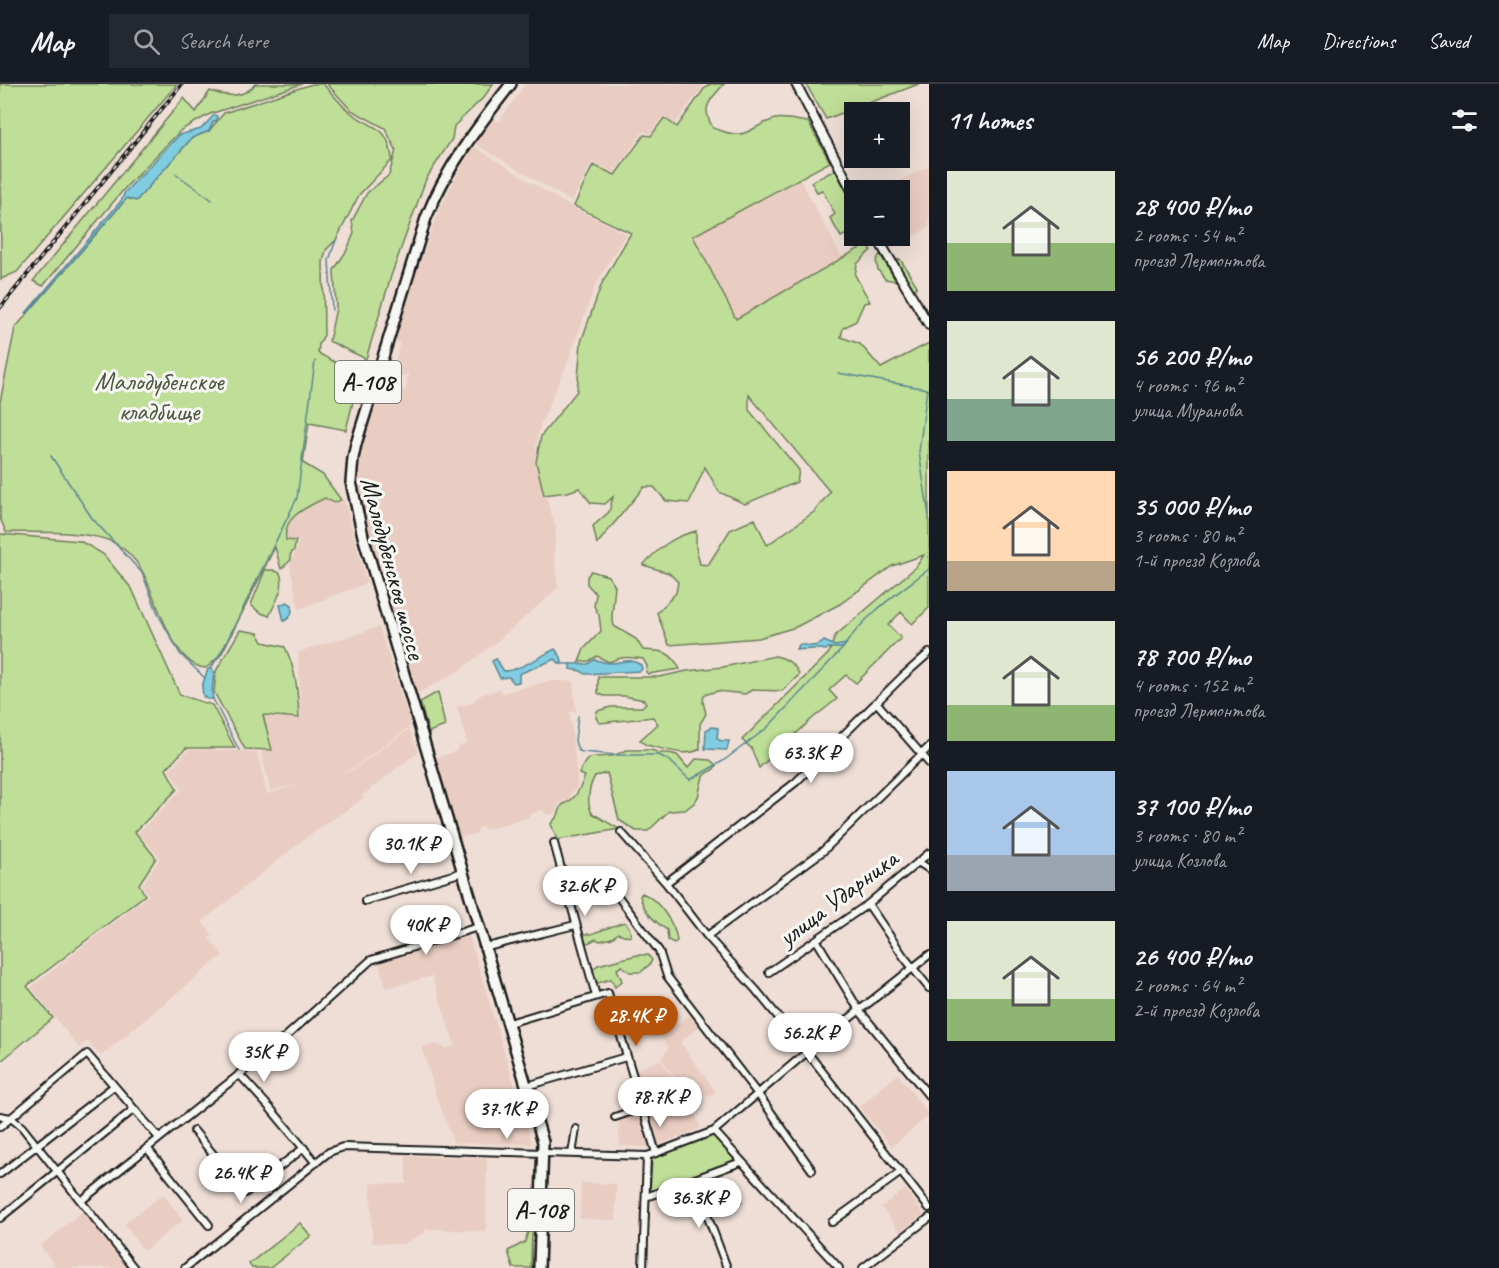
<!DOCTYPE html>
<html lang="en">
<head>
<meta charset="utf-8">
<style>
  :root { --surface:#171b24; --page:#242831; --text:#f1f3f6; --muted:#9ea1a6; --line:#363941; --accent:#b45309 }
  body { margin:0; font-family:Caveat,sans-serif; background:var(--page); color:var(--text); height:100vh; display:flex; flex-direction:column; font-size:22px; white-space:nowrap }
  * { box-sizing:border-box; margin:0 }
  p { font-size:20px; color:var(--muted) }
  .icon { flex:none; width:33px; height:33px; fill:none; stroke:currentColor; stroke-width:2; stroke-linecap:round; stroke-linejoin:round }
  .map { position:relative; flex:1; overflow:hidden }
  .drawer { display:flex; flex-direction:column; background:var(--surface); width:570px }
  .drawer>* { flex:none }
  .controls { position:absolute; left:844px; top:18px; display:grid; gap:12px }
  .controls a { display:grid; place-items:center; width:66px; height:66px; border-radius:0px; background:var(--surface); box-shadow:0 6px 24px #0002; font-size:30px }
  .price { position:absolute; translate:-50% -51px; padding:0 14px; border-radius:21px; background:#fff; color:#222; font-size:20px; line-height:39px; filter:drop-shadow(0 2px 3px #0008) }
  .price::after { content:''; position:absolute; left:50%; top:36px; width:18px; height:14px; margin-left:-9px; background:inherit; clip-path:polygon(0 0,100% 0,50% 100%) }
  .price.on { background:var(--accent); color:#fff }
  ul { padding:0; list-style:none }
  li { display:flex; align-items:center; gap:18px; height:150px; padding:0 18px }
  li span { display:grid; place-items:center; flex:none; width:168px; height:120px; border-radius:0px; color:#555 }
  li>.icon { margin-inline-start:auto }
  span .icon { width:72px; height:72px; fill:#fffc; stroke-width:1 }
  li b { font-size:26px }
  h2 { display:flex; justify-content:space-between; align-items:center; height:72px; padding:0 18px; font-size:26px }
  header { display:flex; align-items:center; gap:36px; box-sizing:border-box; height:84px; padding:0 30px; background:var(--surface); border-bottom:2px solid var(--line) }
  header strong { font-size:28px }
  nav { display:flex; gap:33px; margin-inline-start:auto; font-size:21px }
  .search { width:420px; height:54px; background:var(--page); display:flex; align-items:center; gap:15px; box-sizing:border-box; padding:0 21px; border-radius:0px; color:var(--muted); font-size:22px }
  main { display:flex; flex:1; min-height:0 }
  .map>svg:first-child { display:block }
  .built { fill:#e9cdc2 }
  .green { fill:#bfde97; stroke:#6e7d5a; stroke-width:1.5 }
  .water { fill:#80cce0; stroke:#588692; stroke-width:1.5 }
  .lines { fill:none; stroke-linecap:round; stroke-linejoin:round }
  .stream { stroke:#588692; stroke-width:1.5 }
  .minor-casing { stroke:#1c1c1c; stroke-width:10 }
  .major-casing { stroke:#1c1c1c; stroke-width:12 }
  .highway-casing { stroke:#1c1c1c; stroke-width:14 }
  .minor { stroke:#f6f6f2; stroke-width:6 }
  .major { stroke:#f6f6f2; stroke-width:8 }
  .highway { stroke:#f6f6f2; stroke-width:9 }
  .rail-casing { stroke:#1c1c1c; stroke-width:4 }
  .rail { stroke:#f6f6f2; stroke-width:1.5; stroke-dasharray:4.5; stroke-linecap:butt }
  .labels { text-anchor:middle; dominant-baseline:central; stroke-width:6; stroke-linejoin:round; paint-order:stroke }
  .shield { fill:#f6f6f2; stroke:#5d5d5c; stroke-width:1.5 }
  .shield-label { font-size:24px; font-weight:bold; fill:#1c1c1c }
  .park-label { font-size:26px; fill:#4d5641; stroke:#f6f6f2 }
  .street-label { font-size:26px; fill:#1c1c1c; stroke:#f6f6f2 }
</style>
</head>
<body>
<header>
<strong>Map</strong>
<div class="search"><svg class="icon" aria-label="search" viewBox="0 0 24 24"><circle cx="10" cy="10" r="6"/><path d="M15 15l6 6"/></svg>Search here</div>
<nav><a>Map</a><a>Directions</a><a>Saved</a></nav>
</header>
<main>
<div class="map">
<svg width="929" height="1184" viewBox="0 0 929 1184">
  <rect width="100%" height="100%" fill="#eeded6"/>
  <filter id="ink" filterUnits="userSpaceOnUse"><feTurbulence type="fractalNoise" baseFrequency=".0167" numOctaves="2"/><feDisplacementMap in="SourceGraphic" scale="12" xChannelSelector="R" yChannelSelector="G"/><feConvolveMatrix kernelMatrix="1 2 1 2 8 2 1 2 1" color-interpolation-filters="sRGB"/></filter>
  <g filter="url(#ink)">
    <path class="built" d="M525,0h180l-30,40 -12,-8 -13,18 -6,-3 -30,42 -22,-11 -20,40 -98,-59 18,-25 7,4z
      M473,62l95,59 58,29 -31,52 -26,73 -29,67 -4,20 -1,16 21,66 -2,25 4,35 -64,56 -35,27 -41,22 -4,-1 -53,-178 -6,-25v-18l2,-22 20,-67 29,8 2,-16 -5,2 -10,-3 7,-30 -6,-2 39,-116 16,-35z
      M929,82v61l-38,22 -8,-13h17v-46h-19z
      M800,95l42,79 -106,62 -44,-84z
      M326,415l7,6 11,-5 23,83 -68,26 -9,-43 9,-25 -13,-2 -1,-7 8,-13 10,-8z
      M379,543l32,99 -59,43 -14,4 15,-3 56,-41 9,23 -55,43 1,3 -60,41 -102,83 11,13 -4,3 14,17 -122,101 -14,-15 -8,7 -48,-61 118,-92 -7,-10 18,-27 -22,-25 44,-44 -13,-18 19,-21 69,1 10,43 34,-11 -31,8 -9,-40h12l-8,-34 36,2 -3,-67z
      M549,597h24l3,31h-6l1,10 7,67 -6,3 -2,8 -11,3 -3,10 -6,2 -5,-1 -2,-4 -4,1 -10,3 1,3 -46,13 -1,-4 -5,2 -1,5 -19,5 -21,-65 -2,-15 22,-7 1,-4 9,-4 -10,-36 15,-4 8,-8 20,-6 2,4z
      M619,799l3,9 -11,4 2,6 -16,5 -5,-15z
      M468,848l64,211 -2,1 -76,-1 -19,-51 -13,-45 12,-3 13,4 8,-2 -23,-70 -46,12 -7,-26z
      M655,926l14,20 23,-16 8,12 -20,16 36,50 -6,5 -9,-6 -12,6 -28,-38 8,-11 -23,-32z
      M660,976l29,40 12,28 -43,17 -25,-74z
      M898,990l31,41 -37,32 -33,-40z
      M634,1029l6,1 11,33 -31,-1 -2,-27z
      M406,1072l81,2 -1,73 -61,-2v4l-23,11 -30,-1 -1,-60 35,1z
      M581,1099l35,1v36l-36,-1z
      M905,1105l19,25 -24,18 -19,-25z
      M163,1110l20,26 -39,31 -20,-27z
      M82,1128l45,56h-70l-17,-22z"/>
    <path class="green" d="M0,0h177l-160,188 -16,7z
      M255,0h47l-92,30 -29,16 -56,58 -82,98 -10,-5 151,-183 12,14 14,-21c16,6 35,7 45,-7z
      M312,0h11c9,9 17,20 27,28 23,18 39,12 42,48l-33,35 -23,45 -10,10 -3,12 1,73 -5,9 -1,9c14,8 35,16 39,33l-11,44 -37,-7 -6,40 20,12 18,25 -7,3 -9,-5c-17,9 -43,18 -39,42l10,1 -2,9 -4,5 1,5 -10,9 -6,-22 -54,108 -15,13c-34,-2 -50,-73 -64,-97 -7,-13 -20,-26 -34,-31 -31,-10 -69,-7 -102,-8l-6,-14v-116l15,-74 112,-130 9,3 56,-63 17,-7 15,-18z
      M327,0h166l-9,13 -30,29 -2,13 -26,40 -35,97 -25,83 -37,-18 7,-33 -2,-38 13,-20 7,-17 -2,-12 15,-28 22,-18 7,-25 -11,-22 -34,-18z
      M710,0h14c-14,17 -24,22 -11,44 37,14 31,1 62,-9 9,-2 23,2 33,3l22,40 -137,74 43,83 124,-71 -5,-9 2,-3h8l6,14 -14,14 -2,11 15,27 -6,1 -8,18 -13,7 -2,9 19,7 21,24 48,-25v265l-17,16 -11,-12 -13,13 13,13 -45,45 -10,-8 -17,15 8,9 -24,19 -54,50 -8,-20 -9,-8 87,-87 6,-17 81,-69 8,-12 -32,11 -52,38 -44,23 -37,11 -90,7 -12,-32 19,-20 2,-11 -9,-9 -26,-8c17,-18 29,-28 53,-34v16l4,17 8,1 22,-35 25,-11 12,26 47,-33 16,-20 -81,-97v15l50,60 -2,12 -52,22 -26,-12 -14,-25 -16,36 -23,-2 -12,-14h-10l-47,57 -4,-18 16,-14 4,-15 -8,7 -14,-1 -12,-15 -11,4 -24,3 -8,-33 5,-26 36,-45 4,-49 21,-59 29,-50 -57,-27 19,-41 22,10 29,-40 7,1 13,-18 13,9 27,-38z
      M806,0h113l-93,35z
      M835,86l20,37v23l-14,7 -11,-19 5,-4 -13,-24 -5,2 -6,-10z
      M880,170l16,27 -11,-2 -7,-9 -2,-9z
      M900,175l17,27 -2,3 -4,1 -17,-29z
      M0,450l80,7 23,13 29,35 48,106 32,10 23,43h-49l-20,21 11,20 -42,43 21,26 -17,26 6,11 -118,91 26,32 -53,44z
      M265,486h8l7,3c6,14 -5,30 -11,43l-10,-4 -8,-7z
      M591,487l17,5 7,10 -3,30 2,10 22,13 7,11c19,1 27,0 37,19l-32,5 -2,-2 1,-6 -4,-7c-13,-2 -21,-3 -34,3l-12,-6 -8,5 -10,1 5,-13 17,-18 -2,-16 -5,-9 2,-12 -9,-10v-7z
      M240,546l18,3 5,9 22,5c11,23 13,45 14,71l-36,-3 9,35 -27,-1 -31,-57 2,-21z
      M775,572c11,2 19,7 24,18l-1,2 -16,15 -30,-1 -7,4 -28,-3 -13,4 -1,7 3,12 -6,10v25c-14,9 -38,-1 -54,-4l-6,-5 18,-16 -5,-7 -53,6 -4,-5 1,-7 14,-4h31l4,-4 -2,-3 -20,-4h-20l-6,-3v-16h61l28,-6 36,-4z
      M438,608l7,34 -14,5 -2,3 -9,-32z
      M626,666h25l9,3h9l8,2 11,13 8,-9 14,1 6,5 -2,4 -11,7 -5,21 -4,6 -9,7 -16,1 -21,20h-12l-17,-11 -12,-47 -12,3c-6,10 -9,27 -3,37l27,16 -62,11 -6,-16 7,-9 4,-10c15,-6 17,-15 23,-29l-6,-2c9,-23 13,-15 32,-18 5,0 10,-4 15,-6z
      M642,809c16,6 34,32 35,48l-3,2 -6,-3 -1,-10c-12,-8 -24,-20 -27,-34z
      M624,838c5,3 6,8 7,13l-2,2 -11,-4 -6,5 -12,3 -4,-2 -8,4 -4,-2v-5l2,-2h5z
      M637,871h11l4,5 -2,4 -9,8h-11l-8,-6 -5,3 5,12 -7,6 -4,-8 -13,4 -3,-2 -3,-11 6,-5z
      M712,1051h2l22,26 -25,10 -3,-1v2l-56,21 -2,-2 2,-33z
      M735,1102l7,16 -8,4 -7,-16z
      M300,1139l11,13 -41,32h-18l-3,-4z
      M529,1144h3l-1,40h-18l-5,-17 17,-9z"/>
    <path class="water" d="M214,31l3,1v4l-4,2 -4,9 -17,7 -56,63 -9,-3 -100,116 -1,-1 95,-112 4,-9 54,-57 22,-6z
      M287,518l5,3c0,8 0,12 -8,16l-4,-16z
      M824,557l11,5 11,-2 -3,4h-15l-2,2c-11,-3 -20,1 -30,-1l4,-5c9,2 17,4 24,-3z
      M555,565l6,8 1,6 -2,1 -5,-5 -36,15v8l-5,1 -5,-6 -9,1 -8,-17 4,-2 8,12c14,0 37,-15 51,-22z
      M594,576c5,0 9,2 14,3 14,1 19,-7 33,2l1,4 -2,2 -55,3 -4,-3 -11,-2v-5h18z
      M211,584l3,4 -2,20 1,7h-6l-4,-3 -1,-10 6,-17z
      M712,643l6,1 -1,11 5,2h7l-2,9 -22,-1 1,-19z"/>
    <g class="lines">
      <path class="stream" d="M175,89l37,27
        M332,226l-3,-50 7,-20
        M838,289l89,16 -8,63 10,64
        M51,372l41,62 50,55 17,43 21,38 25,24
        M560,580h10
        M211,584l13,-21 73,-149 18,-137
        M213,615l26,51
        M578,632l-3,25 3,9 4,2 34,3h43l11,6 20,19 33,-19 44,-33 76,-80c20,-32 56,-56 86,-79"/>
      <defs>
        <path id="minor" d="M876,618l53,61
          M621,748l45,51 41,53 49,54 51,62 122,156
          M554,759l42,153
          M918,778l11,7
          M666,799l130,-101 107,-106 26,-23
          M620,815l39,52 8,25 93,121 52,73
          M365,817l98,-29
          M868,820l36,53 25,31
          M707,852l116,-85 106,-104
          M817,857l42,69 70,86
          M483,864l92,-23
          M769,888l99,-68 61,-51
          M509,939l99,-30 48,160
          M239,990l31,34 46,55
          M527,1002l99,-29
          M0,1032l11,2 11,9 112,141
          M615,1033l26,-9
          M0,1043l87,-73 72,84
          M194,1047l51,62 59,-45
          M714,1047l125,137
          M147,1064l62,77
          M572,1070l4,-25
          M0,1090l114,-88
          M694,1096l33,88
          M646,1113l95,-35
          M81,1117l199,-159 91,-82 104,-32
          M0,1134l134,-109
          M832,1138l69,-50
          M185,1184l144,-116 14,-5 304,9 9,-3 58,-22 93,-79 122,-97
          M643,1184l4,-112
          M863,1184l66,-50"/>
        <path id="major" d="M796,0l59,112
          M876,152l53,89"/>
        <path id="highway" d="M511,0c-33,42 -65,84 -85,134l-70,226 -3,14 -2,24 12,54 180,606 -4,126"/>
      </defs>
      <use href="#minor" class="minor-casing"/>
      <use href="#major" class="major-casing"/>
      <use href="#highway" class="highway-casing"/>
      <use href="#minor" class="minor"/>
      <use href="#major" class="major"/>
      <use href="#highway" class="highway"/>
      <defs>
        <path id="rail" d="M0,224l182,-224"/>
      </defs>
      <use href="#rail" class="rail-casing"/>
      <use href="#rail" class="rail"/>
    </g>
  </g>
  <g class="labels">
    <g class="shield">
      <rect x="335" y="277" width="66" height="42" rx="4.5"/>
      <rect x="508" y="1105" width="66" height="42" rx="4.5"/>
    </g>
    <g class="shield-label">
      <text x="368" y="298">А-108</text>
      <text x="541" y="1126">А-108</text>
    </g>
    <g class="park-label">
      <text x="159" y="297">Малодубенское<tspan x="159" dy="30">кладбище</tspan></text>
    </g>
    <g class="street-label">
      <text transform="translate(393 484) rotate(75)">Малодубенское шоссе</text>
      <text transform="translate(838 814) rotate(-37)">улица Ударника</text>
    </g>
  </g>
</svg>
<div class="controls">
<a>+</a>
<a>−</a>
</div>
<b class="price" style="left:811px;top:700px">63.3K ₽</b>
<b class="price" style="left:411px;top:791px">30.1K ₽</b>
<b class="price" style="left:585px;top:833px">32.6K ₽</b>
<b class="price" style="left:426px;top:872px">40K ₽</b>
<b class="price on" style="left:636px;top:963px">28.4K ₽</b>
<b class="price" style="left:810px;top:980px">56.2K ₽</b>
<b class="price" style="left:264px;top:999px">35K ₽</b>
<b class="price" style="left:660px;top:1044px">78.7K ₽</b>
<b class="price" style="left:507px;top:1056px">37.1K ₽</b>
<b class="price" style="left:241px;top:1120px">26.4K ₽</b>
<b class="price" style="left:699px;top:1145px">36.3K ₽</b>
</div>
<section class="drawer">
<h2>11 homes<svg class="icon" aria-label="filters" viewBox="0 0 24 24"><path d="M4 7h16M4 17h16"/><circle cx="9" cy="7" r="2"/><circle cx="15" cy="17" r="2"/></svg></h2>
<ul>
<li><span style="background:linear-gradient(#dfe7d0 60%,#8fb573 0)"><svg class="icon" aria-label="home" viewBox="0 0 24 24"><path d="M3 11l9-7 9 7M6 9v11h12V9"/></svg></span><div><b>28 400 ₽/mo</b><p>2 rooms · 54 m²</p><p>проезд Лермонтова</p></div></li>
<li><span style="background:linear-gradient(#dfe7d0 65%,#7fa58c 0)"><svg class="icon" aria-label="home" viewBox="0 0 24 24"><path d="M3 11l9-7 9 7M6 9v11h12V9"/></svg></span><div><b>56 200 ₽/mo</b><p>4 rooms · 96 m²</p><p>улица Муранова</p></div></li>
<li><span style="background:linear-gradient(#ffd9b3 75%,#b9a48a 0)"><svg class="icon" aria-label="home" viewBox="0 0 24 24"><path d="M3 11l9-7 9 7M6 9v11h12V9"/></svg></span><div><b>35 000 ₽/mo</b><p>3 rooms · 80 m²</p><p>1-й проезд Козлова</p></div></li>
<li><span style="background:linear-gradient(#dfe7d0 70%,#8fb573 0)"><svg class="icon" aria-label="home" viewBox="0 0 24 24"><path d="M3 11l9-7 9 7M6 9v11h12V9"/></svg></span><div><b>78 700 ₽/mo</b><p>4 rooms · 152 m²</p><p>проезд Лермонтова</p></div></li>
<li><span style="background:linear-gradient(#a9c7e8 70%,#9aa5b1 0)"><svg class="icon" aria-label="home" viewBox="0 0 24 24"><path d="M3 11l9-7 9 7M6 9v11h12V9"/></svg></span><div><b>37 100 ₽/mo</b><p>3 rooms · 80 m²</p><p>улица Козлова</p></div></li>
<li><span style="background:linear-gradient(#dfe7d0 65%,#8fb573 0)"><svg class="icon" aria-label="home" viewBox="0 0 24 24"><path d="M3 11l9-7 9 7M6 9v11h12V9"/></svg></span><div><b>26 400 ₽/mo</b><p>2 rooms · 64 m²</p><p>2-й проезд Козлова</p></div></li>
</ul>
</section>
</main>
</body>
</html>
